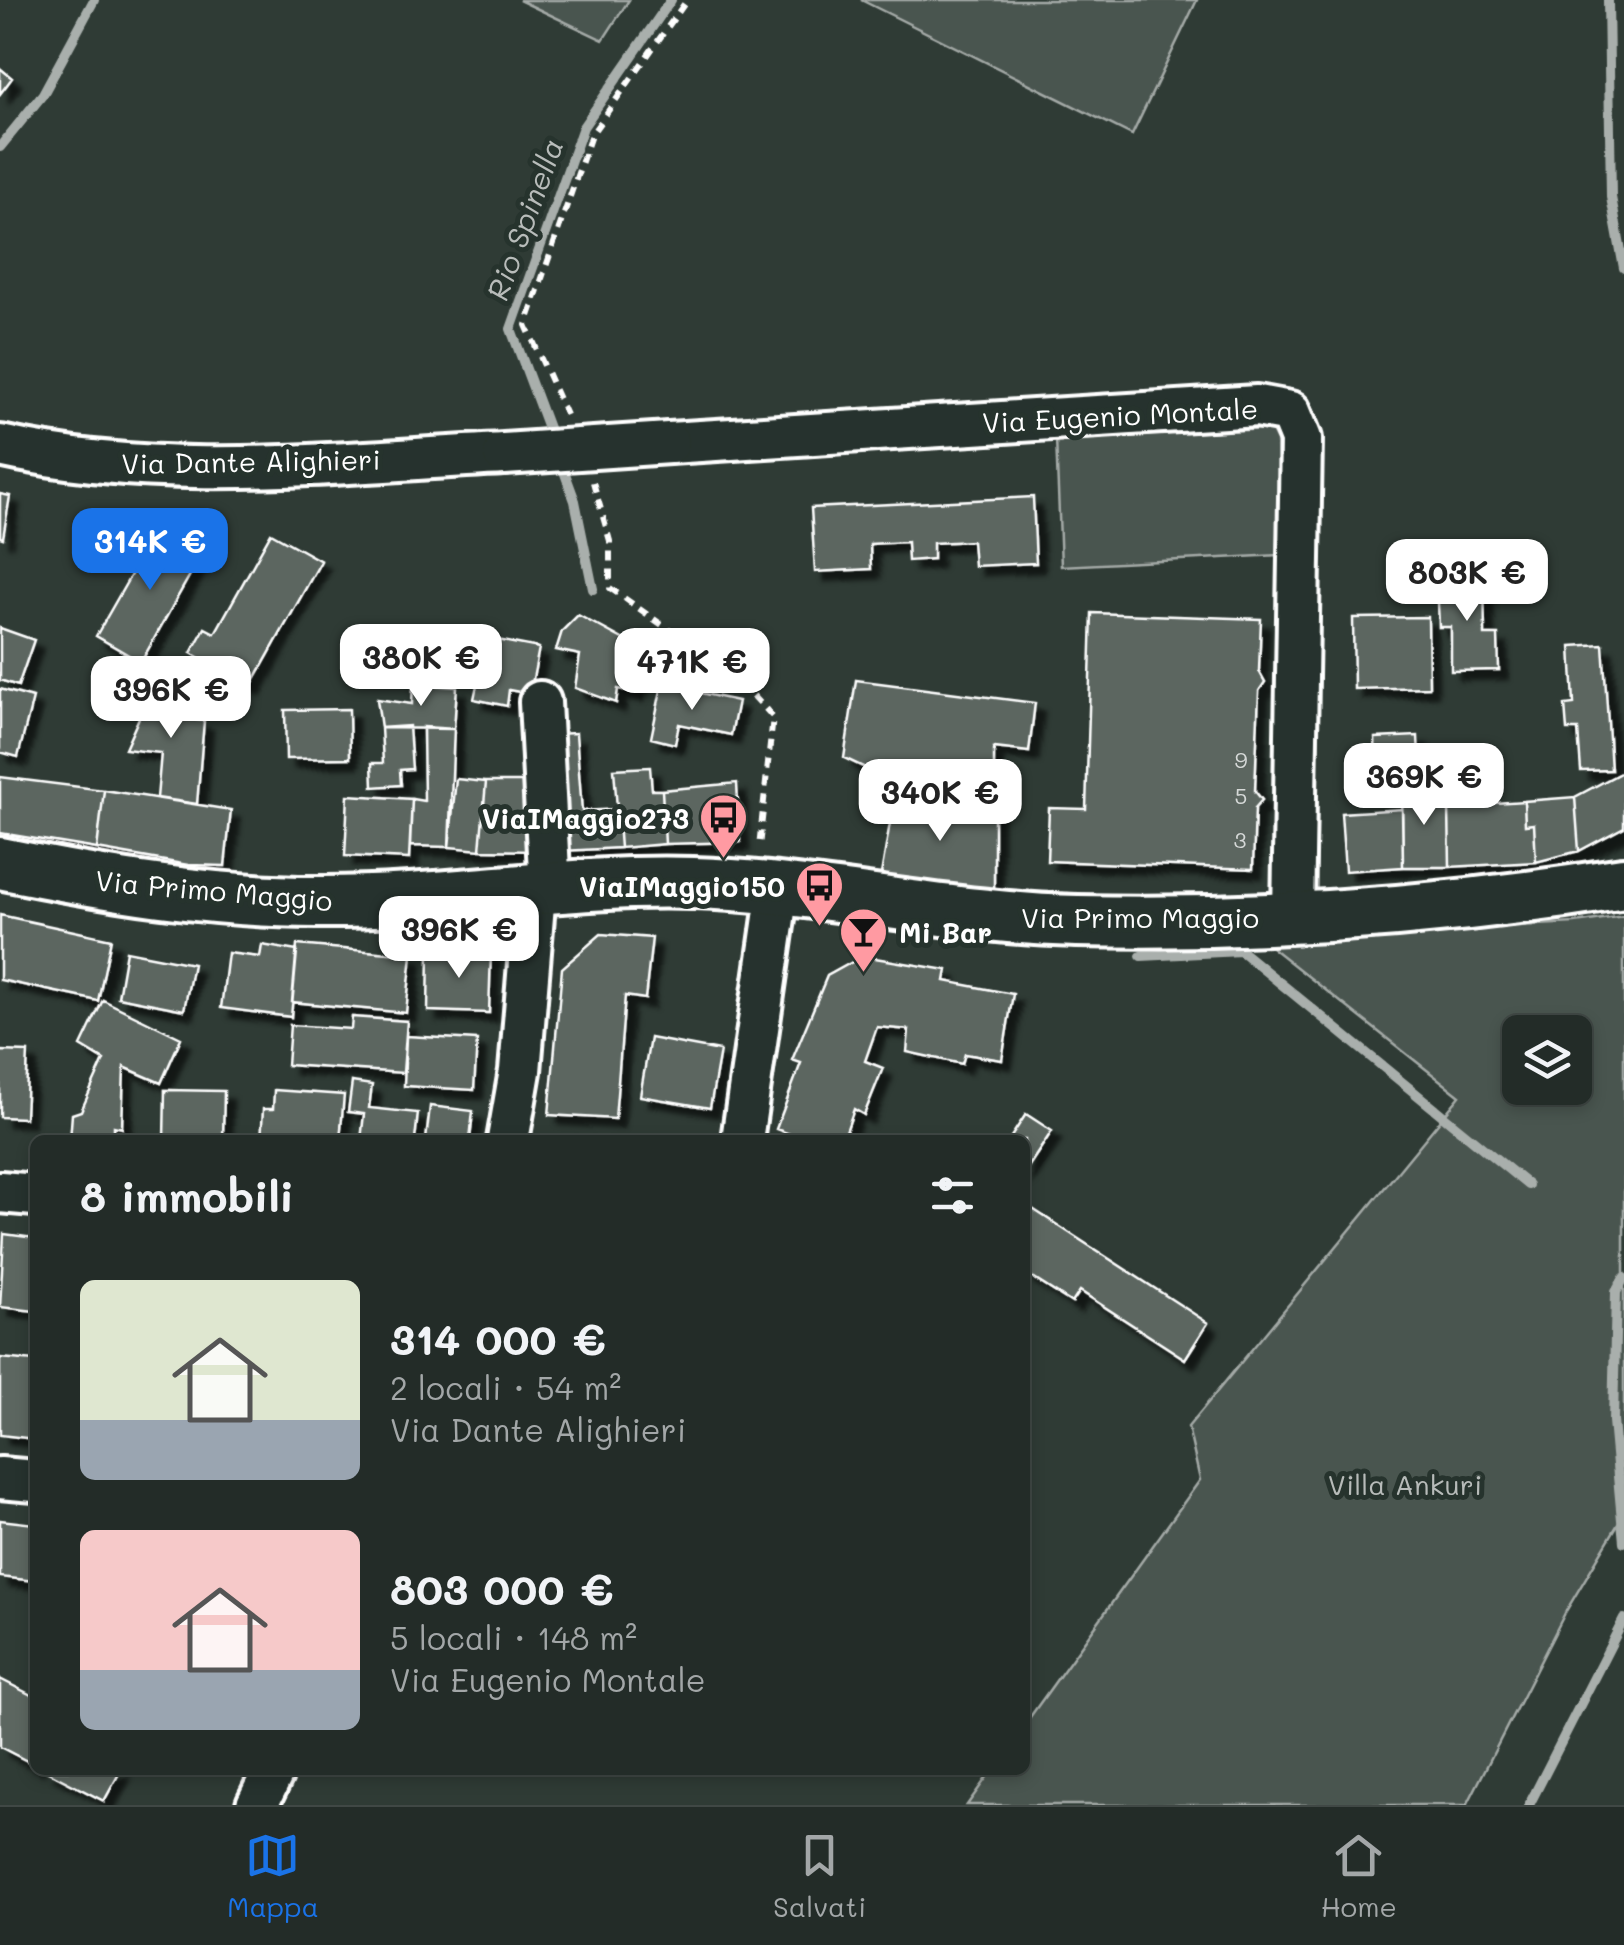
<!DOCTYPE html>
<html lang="it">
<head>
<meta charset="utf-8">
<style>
  :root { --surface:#232c28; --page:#2f3834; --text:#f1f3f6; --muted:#a3a7a8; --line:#404845; --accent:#1a73e8 }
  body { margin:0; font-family:Mali,sans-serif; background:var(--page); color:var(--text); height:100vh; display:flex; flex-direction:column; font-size:38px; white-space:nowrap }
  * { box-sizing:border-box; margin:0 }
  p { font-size:32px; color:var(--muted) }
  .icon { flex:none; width:55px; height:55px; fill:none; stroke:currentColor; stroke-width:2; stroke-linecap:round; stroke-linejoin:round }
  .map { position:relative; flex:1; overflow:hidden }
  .side { position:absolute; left:30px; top:1135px; width:1000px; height:640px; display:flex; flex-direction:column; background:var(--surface); border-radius:15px; box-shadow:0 5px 15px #0003,0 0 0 2px var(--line) }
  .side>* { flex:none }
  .tools { position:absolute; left:1502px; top:1015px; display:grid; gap:20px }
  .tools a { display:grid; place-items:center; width:90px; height:90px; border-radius:15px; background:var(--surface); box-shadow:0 5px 15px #0003,0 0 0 2px var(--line); font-size:50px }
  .price { position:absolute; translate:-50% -85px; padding:0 22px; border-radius:20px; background:#fff; color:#222; font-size:32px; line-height:65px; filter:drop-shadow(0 2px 5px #0008) }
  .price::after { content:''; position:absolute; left:50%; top:60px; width:30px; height:22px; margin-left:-15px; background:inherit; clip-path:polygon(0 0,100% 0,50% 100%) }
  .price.active { background:var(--accent); color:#fff }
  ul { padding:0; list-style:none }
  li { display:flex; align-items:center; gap:30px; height:250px; padding:0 50px }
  li span { display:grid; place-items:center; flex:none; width:280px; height:200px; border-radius:15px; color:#555 }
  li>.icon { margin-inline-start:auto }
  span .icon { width:120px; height:120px; fill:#fffc; stroke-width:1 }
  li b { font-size:42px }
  h2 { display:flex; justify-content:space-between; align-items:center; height:120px; padding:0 50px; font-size:42px }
  .dock { display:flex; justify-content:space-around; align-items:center; height:140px; border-top:2px solid var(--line); background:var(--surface); font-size:28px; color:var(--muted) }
  .dock a { display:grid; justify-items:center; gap:5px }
  .dock .active { color:var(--accent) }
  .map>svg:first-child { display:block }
  .green { fill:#4a544f; stroke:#a4aaa7; stroke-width:2.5; fill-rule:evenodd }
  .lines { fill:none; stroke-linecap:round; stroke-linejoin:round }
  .stream { stroke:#a9afac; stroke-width:10 }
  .building { fill:#5b6661; stroke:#fff; stroke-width:2.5; filter:url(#shadow) }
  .minor-casing { stroke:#fff; stroke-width:48 }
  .major-casing { stroke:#fff; stroke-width:58 }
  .path { stroke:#fff; stroke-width:6; stroke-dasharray:10 8; stroke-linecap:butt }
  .minor { stroke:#26332d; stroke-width:40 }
  .major { stroke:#26332d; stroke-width:50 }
  .minor-bridge-casing { stroke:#fff; stroke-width:48; stroke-linecap:butt }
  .minor-bridge { stroke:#26332d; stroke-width:40 }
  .labels { text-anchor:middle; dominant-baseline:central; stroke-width:10; stroke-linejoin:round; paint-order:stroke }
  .number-label { font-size:22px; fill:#d6d9d8 }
  .street-label { font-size:28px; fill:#fff; stroke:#26332d }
  .poi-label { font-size:28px; font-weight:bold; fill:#fff; stroke:#26332d; text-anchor:end }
  .park-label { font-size:28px; fill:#b7bbb9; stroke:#26332d }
  .water-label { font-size:30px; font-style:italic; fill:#b8bcba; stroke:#26332d }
</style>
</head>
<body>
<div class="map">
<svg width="1624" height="1805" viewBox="0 0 1624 1805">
  <defs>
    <filter id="shadow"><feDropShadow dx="9" dy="9" stdDeviation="2.5" flood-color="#0009"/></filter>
  </defs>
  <rect width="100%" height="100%" fill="#2f3b35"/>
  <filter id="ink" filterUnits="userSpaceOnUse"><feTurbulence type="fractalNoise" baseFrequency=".01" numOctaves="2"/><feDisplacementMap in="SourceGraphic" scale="20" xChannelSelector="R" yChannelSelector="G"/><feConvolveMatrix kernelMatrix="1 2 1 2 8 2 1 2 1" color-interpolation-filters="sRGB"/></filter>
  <g filter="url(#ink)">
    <path class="green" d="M519,0h110l-26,40z
      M861,0h336l-65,135z
      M1271,429l6,12 3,114 -219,11 -5,-128z
      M1624,916v598l-58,97 -99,194h-500l25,-35h33v-46l175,-244 -12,-53 272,-331 -198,-156 313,-17zM1520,1032h55v56h-55z"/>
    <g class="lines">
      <path class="stream" d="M1608,0l3,197 13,71
        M0,147l43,-53 51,-94
        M554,444l-43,-115 72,-202 88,-127
        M560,460l15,41 18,88
        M1141,956l100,-5 287,234
        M1624,1278l-8,14 -3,129 11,121
        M1529,1805l95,-186"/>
    </g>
    <path class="building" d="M0,68l12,10 -12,16z
      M0,494l10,2 -7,42 -3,-1z
      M1033,497l3,66 -62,3 -2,-25 -39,2v16l-25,2 -1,-19 -37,2 1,25 -56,3 -4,-64z
      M160,524l44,26 -63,112 -45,-26z
      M271,533l50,28 -70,125 -60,-33 14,-25 10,5z
      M1484,577l1,58h13l1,35 -48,1v-44h-12l-2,-49z
      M1092,613l169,6 -2,52 6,11 -6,9 -4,100 7,9 -7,8 -2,61 -206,-8 2,-53 37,1z
      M578,615l74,40 -18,37 -16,-3 -2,14 -41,-15 5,-33 -24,-5 6,-19z
      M1428,617l1,70 -75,2 -1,-71z
      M0,628l34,12 -16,46 -18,-6z
      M487,638l52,10 -9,46 -21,-4 -2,16 -33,-7z
      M1603,644l8,126 -30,1 -3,-41h-11l-2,-25 9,-1 -3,-58z
      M158,675l31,13 -8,30 23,3 -7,83 -40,-6 4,-45 -36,-4z
      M856,680l179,23 -6,49 -35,-4v64l-97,-29 -53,-25z
      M413,684l44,3 -3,42 -73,-1 -4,-29 35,5z
      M662,685l76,16 -7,34 -52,-11 -4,20 -24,-6z
      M0,689l33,9 -15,59 -18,-5z
      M349,709l1,49 -64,1 -1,-49z
      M409,726l3,43 -12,1 1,15 -28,2 -1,-24h11l-2,-35z
      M423,727l31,2 -5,118 -39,-1 2,-47 12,2z
      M576,733l6,78 35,-2 3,39 -58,3 -8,-117z
      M1418,736l2,43 -43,3 -2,-44z
      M650,767l2,23h10l3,54 -45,4 -6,-79z
      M1624,771v56l-45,24 -4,-54z
      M0,777l104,13 -7,59 -97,-16z
      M456,779l30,3 -6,68 -31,-3z
      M1420,779h7v27h22l1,61h-47l-1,-87z
      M486,782h54l-4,69 -56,-1z
      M737,783l3,59 -75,2 -3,-54z
      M897,783l97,29v86l-114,-18z
      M104,790l127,20 -6,56 -37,-1 -91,-16z
      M348,795l64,4 -3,60 -64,-3z
      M1575,797l4,54 -43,11 -2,-38 -9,1 -1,-24z
      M1524,801l1,24 9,-1 2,38 -86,5 -1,-61z
      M1402,809l1,58 -58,4 -4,-58z
      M0,915l111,24 -13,62 -98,-21z
      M601,934l51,4 -7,61 -20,-3 -10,123 -66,-4 13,-147z
      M262,945l35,6 -6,66 -70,-9 7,-55 32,4z
      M297,945l115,10 -6,58 -114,-11z
      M429,950l62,2 -2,61 -61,-2z
      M126,951l67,13 -9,46 -66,-13z
      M863,956l84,14 -2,11 68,13 -11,66 -37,-6 -3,10 -55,-12 2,-22 -32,-3 -12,34 18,7 -19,47 -10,-6 -11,31h-37l-30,-11 25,-66 -9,-3 35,-84z
      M103,1000l78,38 -20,45 -37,-16 -2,61 -8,-2v14h-44l2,-26 9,-3 23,-51 -23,-14z
      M352,1017l55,4 -4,52 -116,-8 3,-40 61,4z
      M406,1036l71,4 -3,50 -70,-4z
      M650,1038l70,13 -10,57 -70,-12z
      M0,1051l28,1 -3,66 -25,-1z
      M352,1082l20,3 -3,23 49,5 -3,27h-54l3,-26 -16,-2z
      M165,1090l59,1 -1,49h-59z
      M274,1090l70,5 -4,45h-79l2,-31h10z
      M430,1106l43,5 -3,29h-44z
      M1026,1114l26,17 -27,41v-32h-16z
      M1025,1204l183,119 -23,36 -105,-68 -8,12 -47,-30z
      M4,1234l31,4v73l-35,-4z
      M0,1358l35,3v78l-35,-4z
      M0,1520l35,4v57l-35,-4z
      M0,1679l35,18v68l-35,-18z
      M44,1770h77l-17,31z"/>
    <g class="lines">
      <defs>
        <path id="minor" d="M669,443l588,-37 33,6 11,27 -8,477
          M0,446c164,37 337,16 504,8
          M540,702l10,188
          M508,1140l12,-69 15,-179
          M742,1140l36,-250
          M0,1192l35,3
          M0,1478l35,3
          M257,1805l17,-35"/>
        <path id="major" d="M0,863c103,21 211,39 317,39 126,1 251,-23 376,-19 129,4 255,35 384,38 181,4 368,-9 547,-38"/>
      </defs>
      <use href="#minor" class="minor-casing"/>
      <use href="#major" class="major-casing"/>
      <path class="path" d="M566,415l-40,-90 65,-190 96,-135
        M593,482l17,59v47l127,90 36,39 -14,130"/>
      <use href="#minor" class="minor"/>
      <use href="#major" class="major"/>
      <defs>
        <path id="minor-bridge" d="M504,454l165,-11"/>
      </defs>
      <use href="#minor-bridge" class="minor-bridge-casing"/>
      <use href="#minor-bridge" class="minor-bridge"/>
    </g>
  </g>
  <defs>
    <symbol id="bus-pin" viewBox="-11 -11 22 30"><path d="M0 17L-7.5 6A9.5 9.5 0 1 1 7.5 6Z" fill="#ff9aa2" stroke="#26332d"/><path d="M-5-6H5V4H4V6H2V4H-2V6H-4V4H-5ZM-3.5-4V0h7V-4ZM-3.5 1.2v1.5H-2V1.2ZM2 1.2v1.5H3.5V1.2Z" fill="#111"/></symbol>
    <symbol id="bar-pin" viewBox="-11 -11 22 30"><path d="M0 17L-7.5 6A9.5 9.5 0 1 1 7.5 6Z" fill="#ff9aa2" stroke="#26332d"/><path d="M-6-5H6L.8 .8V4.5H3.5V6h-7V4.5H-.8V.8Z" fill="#111"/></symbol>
  </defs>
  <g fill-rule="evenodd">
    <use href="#bus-pin" x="696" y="790" width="55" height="75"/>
    <use href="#bus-pin" x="792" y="858" width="55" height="75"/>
    <use href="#bar-pin" x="836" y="904" width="55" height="75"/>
  </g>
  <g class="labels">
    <g class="number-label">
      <text x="1241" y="759">9</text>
      <text x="1241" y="795">5</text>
      <text x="1240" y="839">3</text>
    </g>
    <g class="street-label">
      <text transform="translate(1120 415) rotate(-3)">Via Eugenio Montale</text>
      <text transform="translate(251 461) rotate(-1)">Via Dante Alighieri</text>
      <text transform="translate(214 890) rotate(5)">Via Primo Maggio</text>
      <text x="1140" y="917">Via Primo Maggio</text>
    </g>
    <g class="poi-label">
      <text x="689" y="818">ViaIMaggio273</text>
      <text x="785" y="886">ViaIMaggio150</text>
      <text x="899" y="932" text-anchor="start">Mi Bar</text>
    </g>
    <g class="park-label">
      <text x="1405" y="1484">Villa Ankuri</text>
    </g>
    <g class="water-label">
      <text transform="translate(524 219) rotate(-70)">Rio Spinella</text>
    </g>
  </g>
</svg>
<div class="tools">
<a><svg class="icon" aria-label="layers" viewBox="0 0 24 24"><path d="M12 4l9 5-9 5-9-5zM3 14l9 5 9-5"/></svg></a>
</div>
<b class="price active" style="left:150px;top:593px">314K €</b>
<b class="price" style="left:1467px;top:624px">803K €</b>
<b class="price" style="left:421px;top:709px">380K €</b>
<b class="price" style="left:692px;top:713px">471K €</b>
<b class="price" style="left:171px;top:741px">396K €</b>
<b class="price" style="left:1424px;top:828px">369K €</b>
<b class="price" style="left:940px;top:844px">340K €</b>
<b class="price" style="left:459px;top:981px">396K €</b>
<section class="side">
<h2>8 immobili<svg class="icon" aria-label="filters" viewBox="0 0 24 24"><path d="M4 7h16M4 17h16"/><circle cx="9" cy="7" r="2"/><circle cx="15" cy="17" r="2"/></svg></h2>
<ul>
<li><span style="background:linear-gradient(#dfe7d0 70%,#9aa5b1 0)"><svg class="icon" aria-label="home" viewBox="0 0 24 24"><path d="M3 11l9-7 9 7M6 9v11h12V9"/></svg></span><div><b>314 000 €</b><p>2 locali · 54 m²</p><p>Via Dante Alighieri</p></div></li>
<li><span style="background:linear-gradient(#f6c9c9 70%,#9aa5b1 0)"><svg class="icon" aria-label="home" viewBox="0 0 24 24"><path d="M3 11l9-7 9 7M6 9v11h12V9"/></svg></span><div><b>803 000 €</b><p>5 locali · 148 m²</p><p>Via Eugenio Montale</p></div></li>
</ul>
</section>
</div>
<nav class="dock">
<a class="active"><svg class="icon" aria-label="map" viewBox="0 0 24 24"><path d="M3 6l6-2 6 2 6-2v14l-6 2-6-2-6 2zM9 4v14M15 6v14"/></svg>Mappa</a>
<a><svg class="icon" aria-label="saved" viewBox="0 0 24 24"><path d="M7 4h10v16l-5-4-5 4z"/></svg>Salvati</a>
<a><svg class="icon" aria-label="home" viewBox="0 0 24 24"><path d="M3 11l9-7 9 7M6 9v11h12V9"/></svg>Home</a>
</nav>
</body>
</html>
